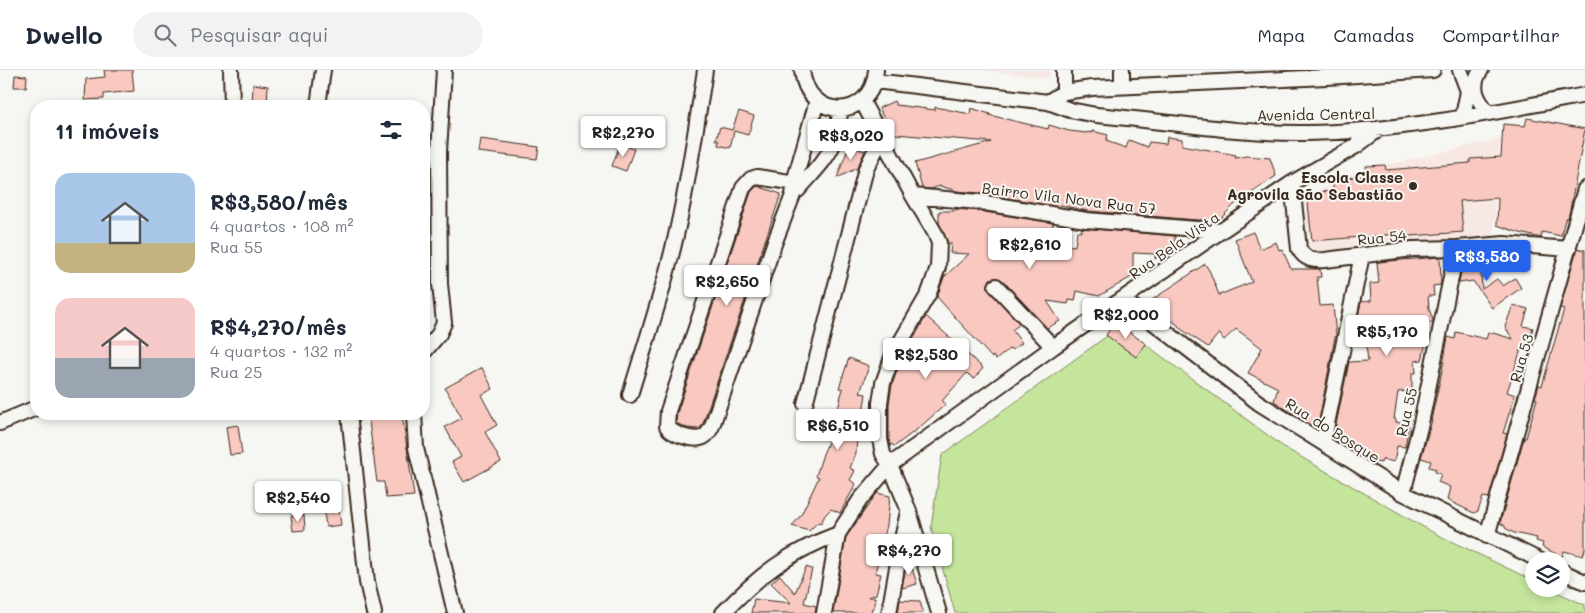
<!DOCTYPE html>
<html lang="pt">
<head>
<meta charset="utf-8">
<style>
  :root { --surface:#fff; --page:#f2f2f3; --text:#1f2937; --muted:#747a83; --line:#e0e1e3; --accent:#2563eb }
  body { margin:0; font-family:Mali,sans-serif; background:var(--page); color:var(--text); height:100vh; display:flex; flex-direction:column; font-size:19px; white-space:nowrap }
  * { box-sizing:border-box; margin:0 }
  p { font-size:16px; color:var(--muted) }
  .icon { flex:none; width:28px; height:28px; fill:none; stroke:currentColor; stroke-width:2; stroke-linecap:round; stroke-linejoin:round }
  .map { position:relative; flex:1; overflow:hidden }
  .details { position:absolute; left:30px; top:30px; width:400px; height:320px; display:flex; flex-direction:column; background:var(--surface); border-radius:20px; box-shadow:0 2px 8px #0003 }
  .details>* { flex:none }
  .buttons { position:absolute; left:1525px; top:482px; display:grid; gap:10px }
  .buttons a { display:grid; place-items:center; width:45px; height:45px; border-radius:50%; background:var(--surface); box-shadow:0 2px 8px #0003; font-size:25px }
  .price { position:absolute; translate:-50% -42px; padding:0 11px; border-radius:5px; background:#fff; color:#222; font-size:16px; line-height:32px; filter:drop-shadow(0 1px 2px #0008) }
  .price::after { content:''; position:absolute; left:50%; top:30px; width:15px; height:11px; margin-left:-8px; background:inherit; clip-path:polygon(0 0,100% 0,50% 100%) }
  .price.selected { background:var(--accent); color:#fff }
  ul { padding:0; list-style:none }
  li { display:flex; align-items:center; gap:15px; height:125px; padding:0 25px }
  li span { display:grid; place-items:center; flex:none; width:140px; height:100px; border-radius:15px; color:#555 }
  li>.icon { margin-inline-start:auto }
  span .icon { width:60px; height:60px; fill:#fffc; stroke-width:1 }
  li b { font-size:21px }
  h2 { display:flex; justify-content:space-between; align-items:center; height:60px; padding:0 25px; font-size:21px }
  header { display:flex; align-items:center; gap:30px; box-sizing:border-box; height:70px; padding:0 25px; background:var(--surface); border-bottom:1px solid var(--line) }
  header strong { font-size:24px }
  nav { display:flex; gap:28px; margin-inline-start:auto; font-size:18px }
  .search { width:350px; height:45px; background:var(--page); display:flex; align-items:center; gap:12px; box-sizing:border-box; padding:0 18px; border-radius:28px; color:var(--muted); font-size:19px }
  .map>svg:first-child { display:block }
  .built { fill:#f7e8e3 }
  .green { fill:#c5e59d; stroke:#80885e }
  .building { fill:#f9c9c1; stroke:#3b2a1e }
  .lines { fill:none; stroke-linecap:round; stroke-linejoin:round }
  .minor-casing { stroke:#3b2a1e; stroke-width:18 }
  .minor { stroke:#f6f6f2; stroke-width:14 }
  .poi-dot { fill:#3b2a1e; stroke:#f6f6f2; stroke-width:2 }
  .labels { text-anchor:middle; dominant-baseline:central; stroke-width:4; stroke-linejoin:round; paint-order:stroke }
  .street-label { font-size:15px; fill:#3b2a1e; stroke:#f6f6f2 }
  .poi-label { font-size:15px; font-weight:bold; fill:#3b2a1e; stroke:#f6f6f2; text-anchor:end }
</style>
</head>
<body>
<header>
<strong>Dwello</strong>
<div class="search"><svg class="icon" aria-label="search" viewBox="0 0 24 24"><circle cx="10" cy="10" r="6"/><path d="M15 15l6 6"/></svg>Pesquisar aqui</div>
<nav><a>Mapa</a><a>Camadas</a><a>Compartilhar</a></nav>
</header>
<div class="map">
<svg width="1585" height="543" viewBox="0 0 1585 543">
  <rect width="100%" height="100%" fill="#f6f6f2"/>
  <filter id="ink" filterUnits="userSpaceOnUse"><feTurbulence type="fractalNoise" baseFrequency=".02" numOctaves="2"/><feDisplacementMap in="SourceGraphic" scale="10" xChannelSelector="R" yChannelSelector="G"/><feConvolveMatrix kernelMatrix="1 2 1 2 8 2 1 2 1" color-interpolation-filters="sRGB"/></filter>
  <g filter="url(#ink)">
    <path class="built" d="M979,0h71v8z
      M1500,69l-7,99 -184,16 -5,-55 49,-26z"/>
    <path class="green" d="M1121,256l164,122 149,85 100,48v8h16l35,16v8h-630l-24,-86 11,-72z"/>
    <path class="building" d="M104,0h28l2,21 -30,3v5l-19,1 1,-21 19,-2z
      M15,5l12,1 -1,11h-12z
      M253,14l15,2 -1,20h-15z
      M894,31l2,4 39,5v-3l35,7 1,-6 19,6 -1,1 59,14 1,-4 20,6 18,2 1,-1 4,1v-2l16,4 -2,6 20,7 3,-8 18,7 2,-5 17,2 1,-7 15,2v6l54,10 -1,3 12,-2 23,2 6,18 -42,29 -14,14 -22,1 -111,-9 -27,-6 -1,2 -79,-14 -23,-2 -17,-5 -9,3 -9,-1 -7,-25 76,-21 -96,-8 -2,-3 -3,1 -11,-24z
      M739,41l15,5 -6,19 -14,-4 -4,17 -12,-3 1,-4 -3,-1 4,-13 12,3z
      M1527,48l58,11 -15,81 -2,8h-2l-2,5 -3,13 -19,-4 -1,6 -21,-5 -23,-8 1,-27 -38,3 3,31 -65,5 -1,-3 -85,7 -5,-48 26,-2v-12l34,-3 -1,-10 19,-1 1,5 84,-7v-4l31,-2 2,-33 22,2z
      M480,69l59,8 -2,12 -59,-7z
      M620,74l14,5 -8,22 -14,-5z
      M849,76l16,5 -8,17 -20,10z
      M757,116l24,8 -79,232 -4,3 -11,-1 -11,-5 1,-10 74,-221z
      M955,139l23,2 75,12 -1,21 23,2 2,-15 4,1 1,-4 93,8v6l-3,-1 -1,7 -16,11v-5l-22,-1v23l-34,20 -22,-5 -2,10 -6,-1 -1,4 -21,-3 13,20 -13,7 -45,-48 -4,-2 -8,1 -2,5v4l32,36 -8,6 10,13 -10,7 -2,-2 -14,12 -3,-4 -1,2 -55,-61 7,-20 25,-23 -19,-1 1,-10h-3l-9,-20v-12h15z
      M1253,162l7,17 16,-7 3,8 3,-1 9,20h29l1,8h-4l3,29 13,-1 3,31 -1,1 -17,89 -3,2 -41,-27 4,-13 -30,-15 14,-25 -26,-19 -12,11 -5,-7 -11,14 -30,-20 1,-1 -30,-24 56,-38 5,8 9,23 33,-13 -17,-43z
      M1577,178l8,2v299l-2,7 -19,-5 -2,6 -20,-10 1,-4 -7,-2 1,-3 -23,-5 -9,-5v-2l-5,-3 24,-85h2l11,-39 -2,-1 4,-13 3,1 22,-77 -4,-1z
      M1480,186l2,33 15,-10 6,7 12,-8 6,10 -29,20 -19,-27 -14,2 4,-23 5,-3z
      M1440,187l1,26 -1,2 -7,1 1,10h-6l1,13 4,11v2l-8,1 2,15 -5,22 -7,1 1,12h-4v18l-14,1 -4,27h2v3l13,3 -4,22 -8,-1 -3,16 -12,-3 -1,4 -14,-3 -4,-2 1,-4 -10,-2 -21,-13 16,-77 19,-1 -3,-24 -11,-1 7,-34 10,-1 -1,-17 9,-1 -2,-21z
      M1513,235l15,4 -5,17 10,2 -5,17 -5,-2 -16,49 8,3 -12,38 4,1 -18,64 -6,-1 -5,14 -4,2 -27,-13 3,-13 -12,-5 3,-8 -6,-2 1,-3 -7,-2 2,-6 -10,-3 11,-38h-1l11,-49 6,-34 7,2 1,-7 30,7 2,-6h5l20,6 -8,-12z
      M926,246l57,52 -9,11 -7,-6 -25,28 4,3 -26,23 -25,19 -5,-2 -1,-6v-34l3,-19 6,-17z
      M1115,252l31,22 -10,13 -30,-22z
      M849,288l20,8 -9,27 6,1 -6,36 -3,8 -1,15 -6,15 5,3 -5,9 6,4 -16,29 -9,-4 -6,6 -4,8 -3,-1 -9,9 -17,-5 9,-11 18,-38 -3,-1 7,-22 11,-26 -3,-1 10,-28h-1l3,-10 -4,-1z
      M482,298l11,21 -12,6 16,30 -12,7 16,30 -37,20 -12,-20 9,-5 -16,-30 17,-9 -17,-30z
      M368,344h34l12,82 -28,2 -2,-16h-7z
      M238,355l4,29 -12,1 -4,-28z
      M877,423l13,3 -3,29 -12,48 6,1 -5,20 -8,3h7l-1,11h-2l-1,5h-38l13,-76z
      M339,440l2,15 -15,2 -2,-15z
      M304,445l1,15 -12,1 -2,-15z
      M907,489h2l8,25 -15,4z
      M806,497l6,2 -8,34 12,3 -1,7h-64l3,-14 37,4 -20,-20 9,-8 15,18z
      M900,530l20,1 3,12h-25z"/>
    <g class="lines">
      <defs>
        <path id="minor" d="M231,0l1,36
          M802,0c5,51 70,52 74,0
          M1064,0v22
          M1460,0l8,21 -5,25
          M1481,0c-11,15 -5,29 7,42
          M875,11l173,21 22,8 26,5c70,6 140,19 211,18 91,-1 189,-21 278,-38
          M1122,16v-16
          M862,31l51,95 22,37 4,10 -1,24 -9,26 -36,62 -10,28 -3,20v36l3,15 7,11 19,46 30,102
          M1048,32l16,-10 28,-4 235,-11 106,-7
          M318,36l5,-36
          M1292,113l7,66c6,11 15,12 26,11l88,-11 44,-1 47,-4 65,5
          M803,114l-46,-7 -6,2 -8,9 -75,223 -1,15c4,8 29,17 38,10 3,-2 5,-6 7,-10l62,-182 19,-49 3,-20 21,-74
          M798,120c14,-17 32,-32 38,-54 2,-9 3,-18 5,-27
          M913,126l66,6 107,18 135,11
          M996,216l57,61
          M1124,230l135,103 144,90 138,68
          M424,282l15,-18 5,-11 -4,-39 -1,-132 5,-82
          M630,325c16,-54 35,-108 47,-164 12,-53 20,-107 28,-161
          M805,334l61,-235 16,-32
          M349,344l18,168 7,31
          M414,344l2,34 39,165
          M0,353l36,-15
          M1323,373l39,-188
          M1403,423l18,-70 36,-175
          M1487,466l98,-347
          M1561,501l24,11
          M723,543c36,-38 66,-61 115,-79
          M824,543l14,-79 22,-34 30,-35 163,-118 168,-116 71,-48 64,-37 23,-17
          M889,543l13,-74 6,-27"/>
      </defs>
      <use href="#minor" class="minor-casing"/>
      <use href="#minor" class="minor"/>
    </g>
  </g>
  <circle class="poi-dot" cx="1413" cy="116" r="5"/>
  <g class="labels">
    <g class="street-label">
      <text transform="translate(1316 44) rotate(-1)">Avenida Central</text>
      <text transform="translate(1069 128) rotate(7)">Bairro Vila Nova Rua 57</text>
      <text transform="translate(1382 167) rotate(-6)">Rua 54</text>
      <text transform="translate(1174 175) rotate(-35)">Rua Bela Vista</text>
      <text transform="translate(1521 288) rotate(-74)">Rua 53</text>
      <text transform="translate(1406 342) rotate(-77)">Rua 55</text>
      <text transform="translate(1333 360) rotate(32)">Rua do Bosque</text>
    </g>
    <g class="poi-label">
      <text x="1403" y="107">Escola Classe<tspan x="1403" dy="17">Agrovila São Sebastião</tspan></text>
    </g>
  </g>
</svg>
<div class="buttons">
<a><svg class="icon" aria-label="layers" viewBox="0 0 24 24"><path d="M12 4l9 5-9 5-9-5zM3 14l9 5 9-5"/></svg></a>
</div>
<b class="price" style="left:623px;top:88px">R$2,270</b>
<b class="price" style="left:851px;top:91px">R$3,020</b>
<b class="price" style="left:1030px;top:200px">R$2,610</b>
<b class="price selected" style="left:1487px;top:212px">R$3,580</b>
<b class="price" style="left:727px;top:237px">R$2,650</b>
<b class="price" style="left:1126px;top:270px">R$2,000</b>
<b class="price" style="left:1387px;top:287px">R$5,170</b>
<b class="price" style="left:926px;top:310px">R$2,530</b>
<b class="price" style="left:838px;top:381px">R$6,510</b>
<b class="price" style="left:298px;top:453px">R$2,540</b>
<b class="price" style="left:909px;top:506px">R$4,270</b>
<section class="details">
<h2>11 imóveis<svg class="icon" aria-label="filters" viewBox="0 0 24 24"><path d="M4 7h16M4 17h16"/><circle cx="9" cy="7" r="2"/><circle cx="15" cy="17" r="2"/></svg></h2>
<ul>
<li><span style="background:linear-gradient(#a9c7e8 70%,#c2b280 0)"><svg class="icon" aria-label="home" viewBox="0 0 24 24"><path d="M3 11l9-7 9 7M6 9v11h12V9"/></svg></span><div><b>R$3,580/mês</b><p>4 quartos · 108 m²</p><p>Rua 55</p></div></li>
<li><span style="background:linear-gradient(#f6c9c9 60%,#9aa5b1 0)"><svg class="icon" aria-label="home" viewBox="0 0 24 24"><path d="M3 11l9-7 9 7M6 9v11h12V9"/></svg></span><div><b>R$4,270/mês</b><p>4 quartos · 132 m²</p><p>Rua 25</p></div></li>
</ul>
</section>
</div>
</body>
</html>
